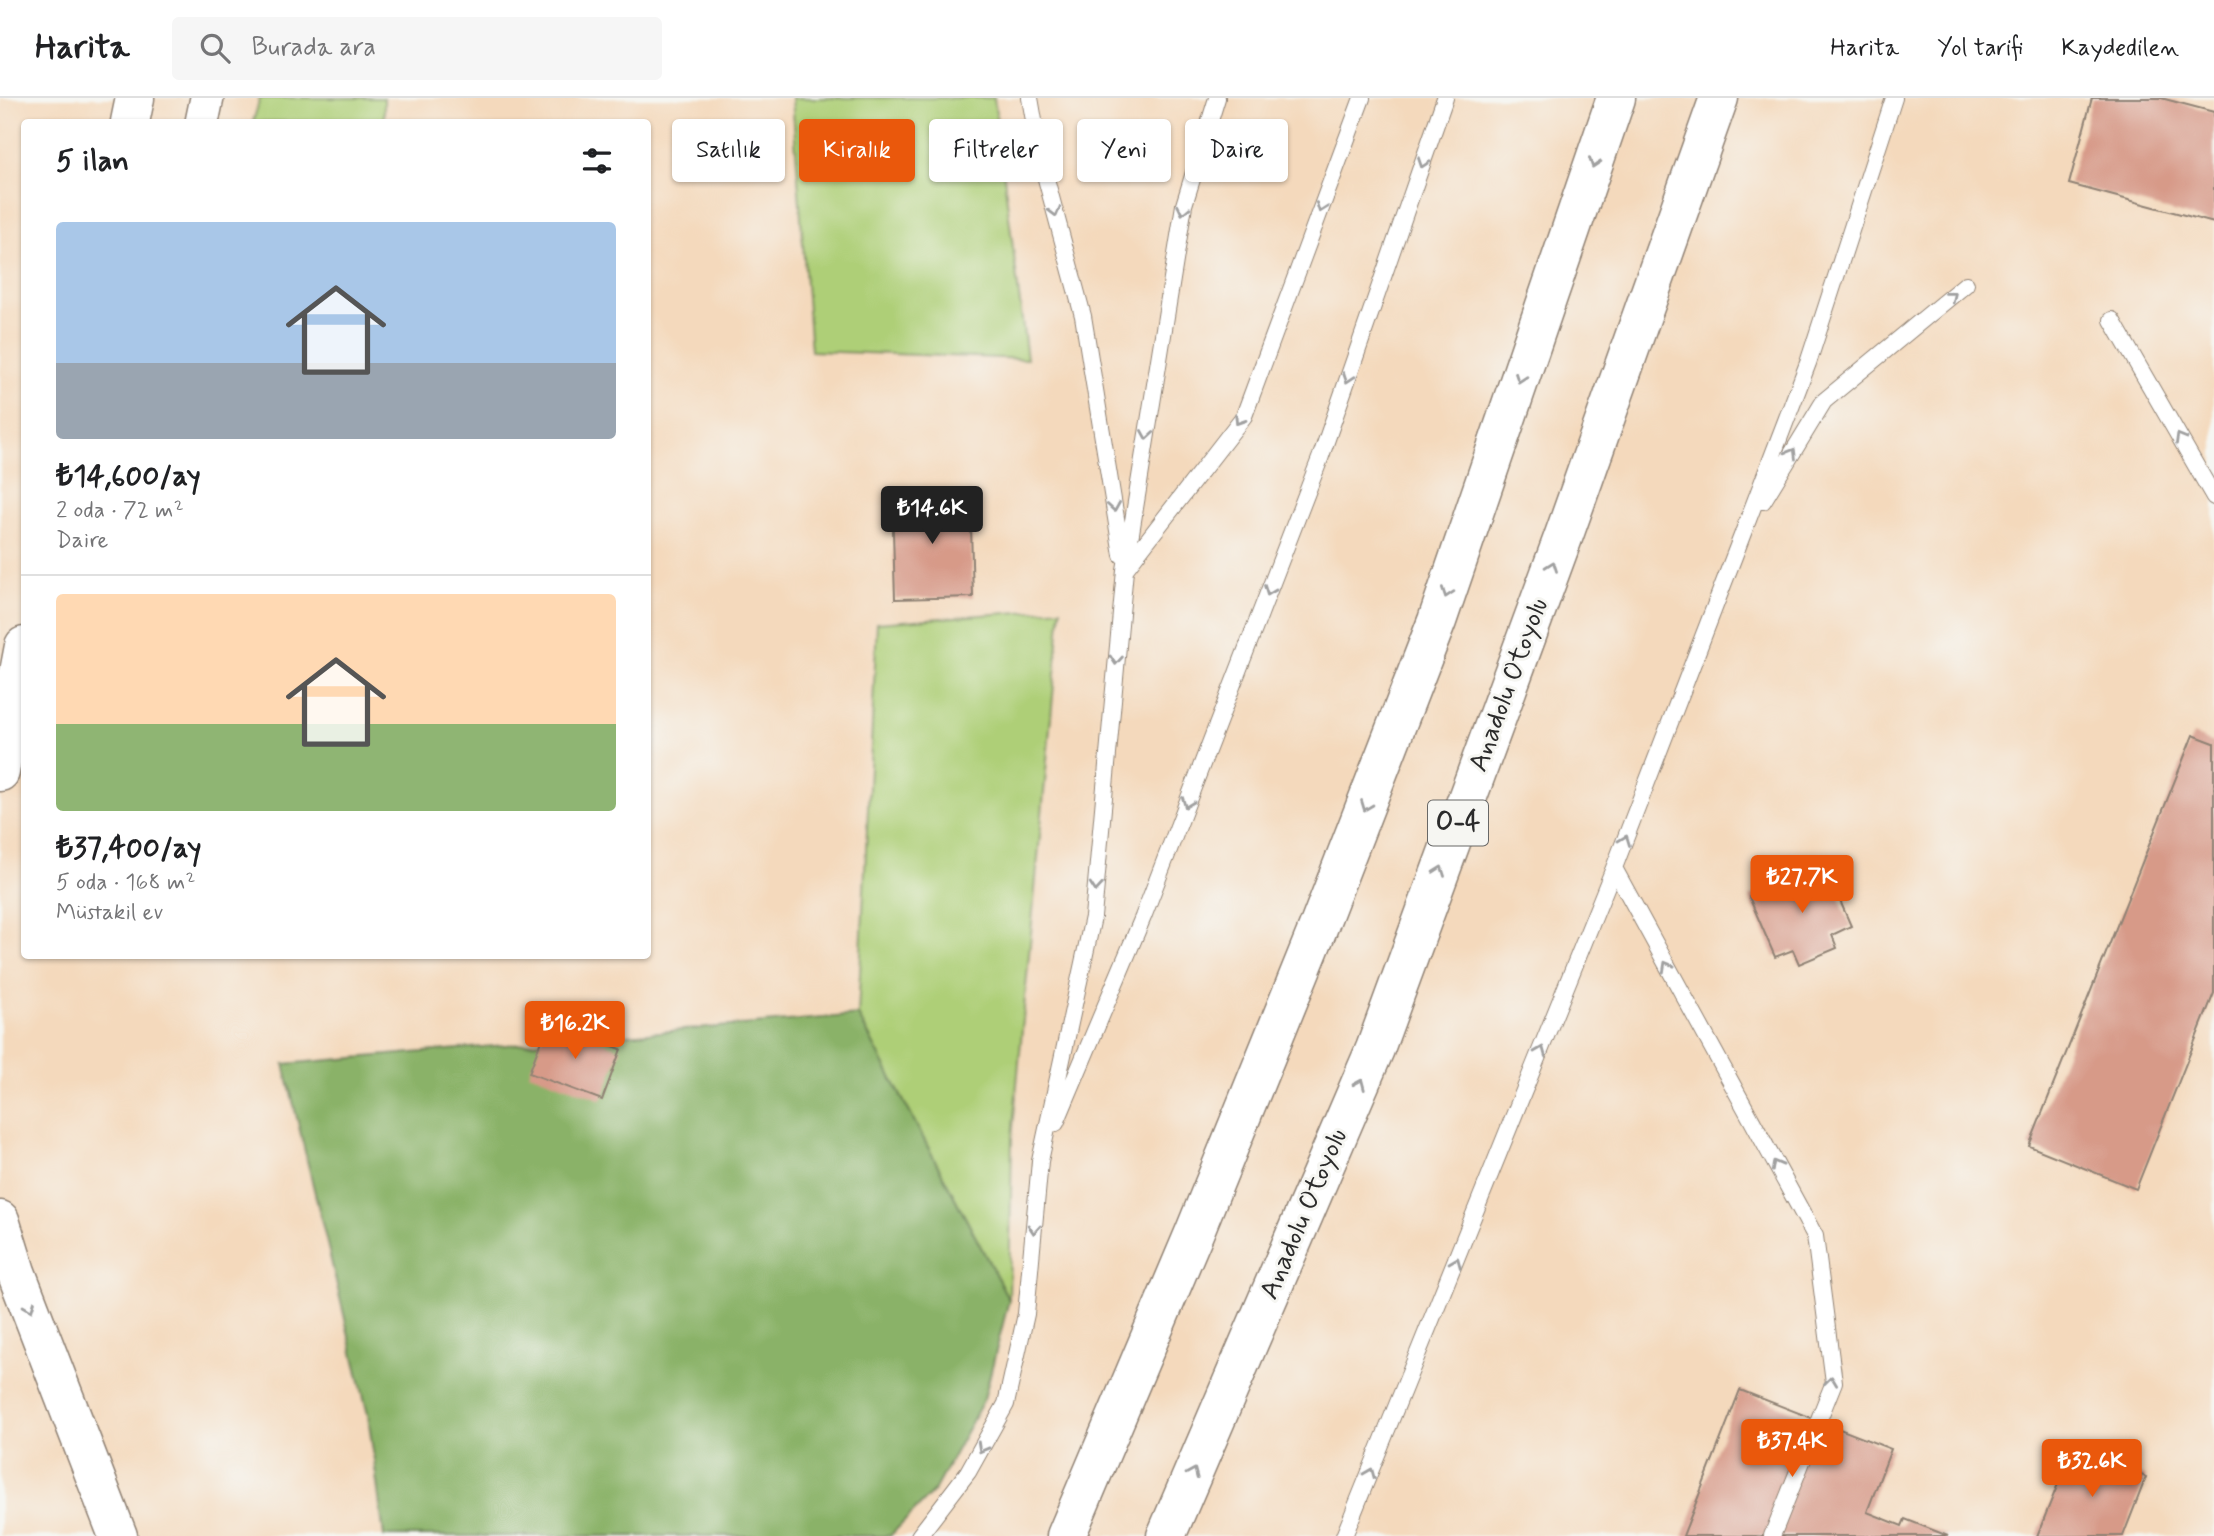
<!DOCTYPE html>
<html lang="tr">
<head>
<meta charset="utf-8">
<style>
  :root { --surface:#fff; --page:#f6f6f6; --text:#202124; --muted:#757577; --line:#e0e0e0; --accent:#ea580c }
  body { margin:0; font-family:Mynerve,sans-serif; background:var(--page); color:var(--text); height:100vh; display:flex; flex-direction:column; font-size:26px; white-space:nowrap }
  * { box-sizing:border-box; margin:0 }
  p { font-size:23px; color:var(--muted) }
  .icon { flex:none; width:38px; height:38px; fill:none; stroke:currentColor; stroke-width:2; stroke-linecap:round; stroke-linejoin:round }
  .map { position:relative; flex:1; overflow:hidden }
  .panel { position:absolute; left:21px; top:21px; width:630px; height:840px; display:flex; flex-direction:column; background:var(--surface); border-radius:7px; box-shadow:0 2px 5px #0004 }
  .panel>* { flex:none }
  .hud { position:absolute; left:672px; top:21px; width:665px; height:63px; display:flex; gap:14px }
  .price { position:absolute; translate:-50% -60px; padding:0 16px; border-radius:7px; background:var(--accent); color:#fff; font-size:23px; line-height:46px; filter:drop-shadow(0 2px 4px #0008) }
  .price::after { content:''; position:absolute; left:50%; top:42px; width:21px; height:16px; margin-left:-10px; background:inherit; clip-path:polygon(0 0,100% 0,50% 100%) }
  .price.active { background:#222; color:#fff }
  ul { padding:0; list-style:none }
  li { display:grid; align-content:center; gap:14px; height:371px; padding:0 35px }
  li+li { border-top:2px solid var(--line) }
  li span { display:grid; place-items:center; height:217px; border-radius:7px; color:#555 }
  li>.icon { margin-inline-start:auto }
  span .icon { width:126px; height:126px; fill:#fffc; stroke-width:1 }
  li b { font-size:30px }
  h2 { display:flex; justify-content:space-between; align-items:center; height:84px; padding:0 35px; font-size:30px }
  .pill { padding:0 24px; border-radius:7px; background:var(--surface); box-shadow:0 2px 5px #0004; font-size:24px; line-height:63px }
  .pill.active { background:var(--accent); color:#fff }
  header { display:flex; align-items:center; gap:42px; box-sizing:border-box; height:98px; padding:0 35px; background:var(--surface); border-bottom:2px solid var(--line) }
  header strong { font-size:33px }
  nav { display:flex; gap:38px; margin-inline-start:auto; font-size:24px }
  .search { width:490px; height:63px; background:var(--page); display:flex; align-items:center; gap:18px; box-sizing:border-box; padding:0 24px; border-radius:7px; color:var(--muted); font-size:26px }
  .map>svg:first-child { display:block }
  .green { fill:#aecf77; stroke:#6c7d51; stroke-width:2 }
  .forest { fill:#8ab268; stroke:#5a6e4a; stroke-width:2 }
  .building { fill:#d79a88 }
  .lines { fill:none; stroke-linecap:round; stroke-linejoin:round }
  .lane-casing { stroke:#908274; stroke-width:18 }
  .street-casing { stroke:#908274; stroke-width:36 }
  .primary-casing { stroke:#908274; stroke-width:41 }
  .highway-casing { stroke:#908274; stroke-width:41 }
  .lane { stroke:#fff; stroke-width:16 }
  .street { stroke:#fff; stroke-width:33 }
  .primary { stroke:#fff; stroke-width:38 }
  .highway { stroke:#fff; stroke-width:38 }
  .oneway { stroke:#a0a0a0 }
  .labels { text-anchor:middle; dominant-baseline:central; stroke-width:6; stroke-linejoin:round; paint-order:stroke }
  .shield { fill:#f6f6f2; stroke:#686867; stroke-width:2 }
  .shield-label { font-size:26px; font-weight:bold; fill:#2b2b2b }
  .street-label { font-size:28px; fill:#2b2b2b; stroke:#f6f6f2 }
</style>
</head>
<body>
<header>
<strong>Harita</strong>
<div class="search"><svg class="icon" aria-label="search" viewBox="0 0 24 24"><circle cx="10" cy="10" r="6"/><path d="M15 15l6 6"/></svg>Burada ara</div>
<nav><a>Harita</a><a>Yol tarifi</a><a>Kaydedilen</a></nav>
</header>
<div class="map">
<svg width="2214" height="1438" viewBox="0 0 2214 1438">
  <rect width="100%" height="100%" fill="#f6f6f2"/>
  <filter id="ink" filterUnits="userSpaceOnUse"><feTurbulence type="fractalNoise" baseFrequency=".0143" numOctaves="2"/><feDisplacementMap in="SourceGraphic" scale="14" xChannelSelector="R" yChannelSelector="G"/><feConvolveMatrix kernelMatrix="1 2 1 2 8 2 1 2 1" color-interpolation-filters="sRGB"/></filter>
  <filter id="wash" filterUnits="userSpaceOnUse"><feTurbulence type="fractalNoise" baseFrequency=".00686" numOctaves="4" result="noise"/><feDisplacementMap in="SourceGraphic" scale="28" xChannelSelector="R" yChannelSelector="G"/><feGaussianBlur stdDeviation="1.57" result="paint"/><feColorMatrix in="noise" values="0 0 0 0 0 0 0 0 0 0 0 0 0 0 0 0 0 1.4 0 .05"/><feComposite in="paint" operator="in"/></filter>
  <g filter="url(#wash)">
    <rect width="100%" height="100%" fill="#f4d9bc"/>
    <path class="green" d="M260,0h124v24h-131z
      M792,0h202l33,261 -216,-8z
      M1061,511l-49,529 -3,162 -151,-285 19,-392z"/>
    <path class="forest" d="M858,917l151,285 -25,99 -50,92 -44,45h-506l-16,-121 -84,-351z"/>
    <g id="blocks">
      <path class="building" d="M2092,0h69l53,14v111l-145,-39z
        M970,395l3,104 -78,2 -3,-104z
        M2193,637l21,8v250l-78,196 -107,-43z
        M1824,766l27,62 -19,9 5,13 -38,16 -6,-14 -18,7 -26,-60z
        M548,924l73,27 -19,51 -73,-27z
        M1740,1292l151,59 -24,63 35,14 3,-7 43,17h-265z
        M2073,1349l73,30 -23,59h-86z"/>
    </g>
  </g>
  <g filter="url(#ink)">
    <use href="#blocks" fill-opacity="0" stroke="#908274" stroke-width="2"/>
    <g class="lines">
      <defs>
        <path id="lane" d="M1030,0l11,62 42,156 39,239
          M2112,222l102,177
          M1763,403l61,-100 142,-117
          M1126,470l118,-152 118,-318
          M1614,770l201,368 19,146 -62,154
          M1056,1025l87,-206 178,-461 124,-358
          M919,1438l49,-64 38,-68 20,-90 14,-153 53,-244 32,-347 59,-365 33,-107
          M1344,1438l270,-668 129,-335 65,-170 86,-265"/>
        <path id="street" d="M202,24l5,-24"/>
        <path id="primary" d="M130,24l5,-24
          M0,674l24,-126
          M0,1122l16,52 102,264"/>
        <path id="highway" d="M1066,1438l129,-305 123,-303 119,-307 179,-523
          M1166,1438l209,-487 189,-514 155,-437"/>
      </defs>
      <use href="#lane" class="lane-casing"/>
      <use href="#street" class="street-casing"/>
      <use href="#primary" class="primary-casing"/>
      <use href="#highway" class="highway-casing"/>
      <use href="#lane" class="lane"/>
      <use href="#street" class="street"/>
      <use href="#primary" class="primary"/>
      <use href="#highway" class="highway"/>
    </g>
    <defs><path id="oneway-chevron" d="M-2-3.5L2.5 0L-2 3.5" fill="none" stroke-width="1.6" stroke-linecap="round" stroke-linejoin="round" transform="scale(1.75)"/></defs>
    <g class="oneway">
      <use href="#oneway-chevron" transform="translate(1423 65) rotate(109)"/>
      <use href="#oneway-chevron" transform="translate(1594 65) rotate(109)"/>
      <use href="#oneway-chevron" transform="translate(1321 110) rotate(110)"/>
      <use href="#oneway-chevron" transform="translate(1183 112) rotate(102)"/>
      <use href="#oneway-chevron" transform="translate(1055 114) rotate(75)"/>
      <use href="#oneway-chevron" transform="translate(1952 198) rotate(-39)"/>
      <use href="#oneway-chevron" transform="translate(1348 280) rotate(109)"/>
      <use href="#oneway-chevron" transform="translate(1520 280) rotate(109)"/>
      <use href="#oneway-chevron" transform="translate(1239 322) rotate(123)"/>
      <use href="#oneway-chevron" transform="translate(1147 337) rotate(99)"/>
      <use href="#oneway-chevron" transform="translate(2180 340) rotate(-120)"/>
      <use href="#oneway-chevron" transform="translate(1792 355) rotate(-59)"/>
      <use href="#oneway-chevron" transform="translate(1114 409) rotate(81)"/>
      <use href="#oneway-chevron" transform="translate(1552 468) rotate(-70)"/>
      <use href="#oneway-chevron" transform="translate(1269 493) rotate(111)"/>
      <use href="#oneway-chevron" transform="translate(1447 495) rotate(109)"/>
      <use href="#oneway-chevron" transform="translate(1116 562) rotate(95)"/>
      <use href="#oneway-chevron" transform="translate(1187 705) rotate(111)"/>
      <use href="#oneway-chevron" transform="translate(1366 708) rotate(111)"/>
      <use href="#oneway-chevron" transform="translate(1625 742) rotate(-69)"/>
      <use href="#oneway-chevron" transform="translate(1440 773) rotate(-70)"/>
      <use href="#oneway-chevron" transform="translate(1096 789) rotate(95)"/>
      <use href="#oneway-chevron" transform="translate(1667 868) rotate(-119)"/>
      <use href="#oneway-chevron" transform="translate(1541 953) rotate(-68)"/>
      <use href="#oneway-chevron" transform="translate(1360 986) rotate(-67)"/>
      <use href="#oneway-chevron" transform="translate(1776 1067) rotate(-119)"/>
      <use href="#oneway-chevron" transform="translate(1034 1131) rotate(95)"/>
      <use href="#oneway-chevron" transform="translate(1456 1164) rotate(-68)"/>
      <use href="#oneway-chevron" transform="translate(30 1209) rotate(69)"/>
      <use href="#oneway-chevron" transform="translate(1831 1283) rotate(-83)"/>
      <use href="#oneway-chevron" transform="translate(982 1350) rotate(119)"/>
      <use href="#oneway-chevron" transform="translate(1193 1375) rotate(-67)"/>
      <use href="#oneway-chevron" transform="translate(1370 1375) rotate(-68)"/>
    </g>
  </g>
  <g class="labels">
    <rect class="shield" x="1428" y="702.5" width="60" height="45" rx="5"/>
    <g class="shield-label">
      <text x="1458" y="725">O-4</text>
    </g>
    <g class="street-label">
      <text transform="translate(1509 587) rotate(-70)">Anadolu Otoyolu</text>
      <text transform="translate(1304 1116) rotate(-67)">Anadolu Otoyolu</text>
    </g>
  </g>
</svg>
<b class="price active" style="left:932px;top:448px">₺14.6K</b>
<b class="price" style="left:1802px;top:817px">₺27.7K</b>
<b class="price" style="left:575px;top:963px">₺16.2K</b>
<b class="price" style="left:1792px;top:1381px">₺37.4K</b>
<b class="price" style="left:2092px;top:1401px">₺32.6K</b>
<div class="hud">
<a class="pill">Satılık</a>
<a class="pill active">Kiralık</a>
<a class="pill">Filtreler</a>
<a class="pill">Yeni</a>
<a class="pill">Daire</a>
</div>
<section class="panel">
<h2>5 ilan<svg class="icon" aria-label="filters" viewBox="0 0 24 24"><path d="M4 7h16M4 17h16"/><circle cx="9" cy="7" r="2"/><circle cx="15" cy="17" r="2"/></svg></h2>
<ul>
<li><span style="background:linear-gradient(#a9c7e8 65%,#9aa5b1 0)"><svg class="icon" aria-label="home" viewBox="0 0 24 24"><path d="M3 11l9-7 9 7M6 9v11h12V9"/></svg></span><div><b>₺14,600/ay</b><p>2 oda · 72 m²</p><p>Daire</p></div></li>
<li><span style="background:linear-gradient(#ffd9b3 60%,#8fb573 0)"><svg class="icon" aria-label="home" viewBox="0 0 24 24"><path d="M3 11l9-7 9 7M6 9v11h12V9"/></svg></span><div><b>₺37,400/ay</b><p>5 oda · 168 m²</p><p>Müstakil ev</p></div></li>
</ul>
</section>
</div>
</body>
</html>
